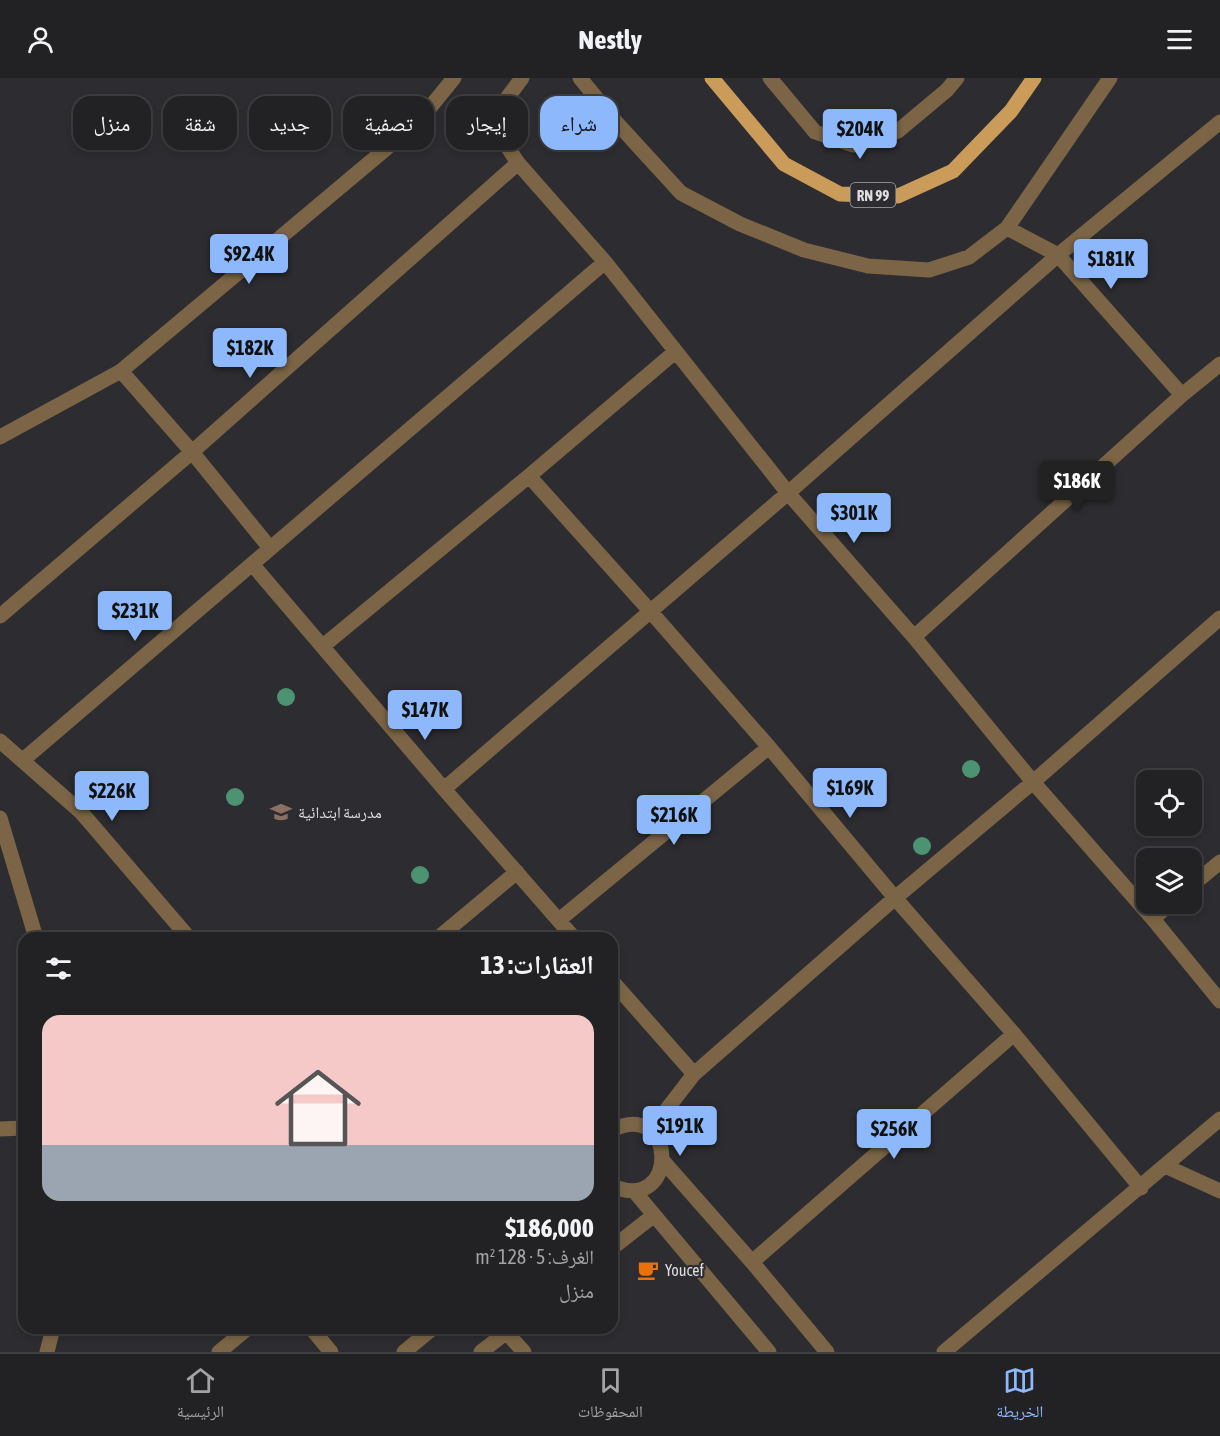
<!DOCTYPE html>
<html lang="ar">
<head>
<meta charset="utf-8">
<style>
  :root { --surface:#222124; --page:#2e2e31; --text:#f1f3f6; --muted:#a2a3a6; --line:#3f3e41; --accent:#8db9fc }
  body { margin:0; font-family:"Asap Condensed","Noto Naskh Arabic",sans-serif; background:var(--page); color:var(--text); direction:rtl; height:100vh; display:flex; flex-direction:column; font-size:22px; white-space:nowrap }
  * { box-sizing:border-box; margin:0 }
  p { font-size:20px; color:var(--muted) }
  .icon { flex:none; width:33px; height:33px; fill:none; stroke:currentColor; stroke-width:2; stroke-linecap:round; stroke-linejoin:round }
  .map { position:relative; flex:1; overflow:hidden; direction:ltr }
  .drawer { position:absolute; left:18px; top:854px; width:600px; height:402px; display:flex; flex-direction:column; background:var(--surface); border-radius:18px; box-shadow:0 3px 9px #0003,0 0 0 2px var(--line); direction:rtl }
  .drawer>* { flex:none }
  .banner { position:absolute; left:18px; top:18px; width:600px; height:54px; direction:rtl; display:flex; gap:12px }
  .buttons { position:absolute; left:1136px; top:692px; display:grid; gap:12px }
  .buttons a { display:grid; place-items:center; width:66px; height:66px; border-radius:12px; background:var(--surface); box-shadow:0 3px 9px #0003,0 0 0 2px var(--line); font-size:30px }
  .price { position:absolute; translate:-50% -51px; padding:0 14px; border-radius:6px; background:var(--accent); color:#111; font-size:20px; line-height:39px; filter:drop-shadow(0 2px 3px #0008) }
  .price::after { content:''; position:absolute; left:50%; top:36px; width:18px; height:14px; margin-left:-9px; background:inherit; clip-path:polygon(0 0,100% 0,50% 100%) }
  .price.on { background:#222; color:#fff }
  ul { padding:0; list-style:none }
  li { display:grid; align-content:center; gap:12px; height:318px; padding:0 24px }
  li+li { border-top:2px solid var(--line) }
  li span { display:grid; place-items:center; height:186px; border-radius:18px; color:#555 }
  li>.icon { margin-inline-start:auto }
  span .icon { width:108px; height:108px; fill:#fffc; stroke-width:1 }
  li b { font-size:26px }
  h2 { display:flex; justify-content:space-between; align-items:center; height:72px; padding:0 24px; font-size:26px }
  .chip { padding:0 21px; border-radius:18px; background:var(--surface); box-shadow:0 3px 9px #0003,0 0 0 2px var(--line); font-size:21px; line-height:54px }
  .chip.on { background:var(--accent); color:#111 }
  header { display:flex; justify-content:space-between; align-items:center; height:78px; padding:0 24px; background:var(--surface); font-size:27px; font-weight:700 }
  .tab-bar { display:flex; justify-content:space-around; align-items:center; height:84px; border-top:2px solid var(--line); background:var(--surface); font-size:16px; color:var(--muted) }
  .tab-bar a { display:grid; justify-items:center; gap:3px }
  .tab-bar .on { color:var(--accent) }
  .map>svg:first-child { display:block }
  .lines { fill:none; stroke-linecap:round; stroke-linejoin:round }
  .minor { stroke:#7c6546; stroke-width:15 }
  .primary { stroke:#cb9c59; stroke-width:15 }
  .tree { fill:#4b9371 }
  .shaded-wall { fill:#323235 }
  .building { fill:#47484c; stroke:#323235; stroke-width:1.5 }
  .labels { text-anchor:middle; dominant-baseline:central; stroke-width:4.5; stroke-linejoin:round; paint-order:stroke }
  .shield { fill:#2d2c30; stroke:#a9a9ac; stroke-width:1.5 }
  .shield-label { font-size:15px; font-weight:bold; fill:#dedee1 }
  .poi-label { font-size:16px; fill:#dedee1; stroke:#2d2c30; text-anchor:start }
</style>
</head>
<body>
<header><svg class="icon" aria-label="menu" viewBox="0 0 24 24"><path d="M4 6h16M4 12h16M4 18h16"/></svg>Nestly<svg class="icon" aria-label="person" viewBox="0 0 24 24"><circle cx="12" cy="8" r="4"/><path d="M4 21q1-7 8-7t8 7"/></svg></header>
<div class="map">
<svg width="1220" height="1274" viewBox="0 0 1220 1274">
  <rect width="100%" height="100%" fill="#2d2c30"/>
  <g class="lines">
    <path class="minor" d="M522,0l-23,31 -3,8 2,15 20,31 87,99 183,231 126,144 119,145 120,137 67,82
      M580,0l36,44 65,71 59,31 64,26 64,16 61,4 40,-13 38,-29 103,-150
      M770,0l45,54 38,13 45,-14 49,-41 10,-12
      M1007,150l51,27 124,140
      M121,293l71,81 78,96
      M0,359l121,-66 298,-250 35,-43
      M529,398l122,136 118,135 126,151 119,136 127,154
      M252,486l192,225 130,149
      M0,538l192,-164 326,-289
      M914,559l268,-242 38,-31
      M323,568l206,-170 146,-124
      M0,663l81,71 108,126
      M23,682l582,-498
      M444,711l344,-296 270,-238 162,-133
      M0,740l36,120
      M1191,808l29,-24
      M1153,841l18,-16
      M559,842l210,-173
      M438,860l79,-66
      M612,903l82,93
      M0,1051l24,-1
      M612,1052c65,-32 68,85 0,56
      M650,1053l44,-57 201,-176 138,-116 187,-164
      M663,1083l89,101 75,90
      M1165,1088l55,25
      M634,1113l135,161
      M612,1170l41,-32
      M752,1184l262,-228
      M311,1250l20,24
      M506,1254l18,20
      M47,1274l6,-24
      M219,1274l29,-24
      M404,1274l29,-24
      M481,1274l31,-24
      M944,1274l276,-233"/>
    <path class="primary" d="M712,0l72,86 56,30 58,2 55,-25 58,-60 23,-33"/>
  </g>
  <g class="tree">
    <circle cx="286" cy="619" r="9"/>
    <circle cx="971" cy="691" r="9"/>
    <circle cx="235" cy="719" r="9"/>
    <circle cx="922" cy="768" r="9"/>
    <circle cx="420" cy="797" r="9"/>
  </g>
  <path class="shaded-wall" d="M612,969l7,19 -7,6z"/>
  <path class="building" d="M521,852l6,8h-15z"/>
  <defs>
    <symbol id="school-bare" viewBox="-9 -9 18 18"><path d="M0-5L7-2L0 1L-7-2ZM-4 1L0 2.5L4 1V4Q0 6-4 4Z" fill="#8d6e63" stroke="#2d2c30" stroke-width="2.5" paint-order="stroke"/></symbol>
    <symbol id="cafe-bare" viewBox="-9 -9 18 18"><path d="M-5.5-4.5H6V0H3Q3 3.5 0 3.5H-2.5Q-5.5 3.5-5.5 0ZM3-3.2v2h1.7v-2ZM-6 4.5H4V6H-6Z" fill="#e8710a" stroke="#2d2c30" stroke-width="2.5" paint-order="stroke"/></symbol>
  </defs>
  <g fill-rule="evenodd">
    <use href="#school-bare" x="266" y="719" width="30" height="30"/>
    <use href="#cafe-bare" x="633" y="1177" width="30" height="30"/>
  </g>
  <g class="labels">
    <rect class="shield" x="850.5" y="105" width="45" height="24" rx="4.5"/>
    <g class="shield-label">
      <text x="873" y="117">RN 99</text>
    </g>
    <g class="poi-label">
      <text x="298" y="734">مدرسة ابتدائية</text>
      <text x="665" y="1192">Youcef</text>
    </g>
  </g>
</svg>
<div class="buttons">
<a><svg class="icon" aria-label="locate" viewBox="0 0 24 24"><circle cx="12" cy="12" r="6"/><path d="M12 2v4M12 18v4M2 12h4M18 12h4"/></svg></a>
<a><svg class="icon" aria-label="layers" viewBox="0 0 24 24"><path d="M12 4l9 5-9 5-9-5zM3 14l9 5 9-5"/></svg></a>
</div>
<b class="price" style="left:860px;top:82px">$204K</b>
<b class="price" style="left:249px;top:207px">$92.4K</b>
<b class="price" style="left:1111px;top:212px">$181K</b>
<b class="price" style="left:250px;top:301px">$182K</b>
<b class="price on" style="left:1077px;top:434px">$186K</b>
<b class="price" style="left:854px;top:466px">$301K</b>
<b class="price" style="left:135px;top:564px">$231K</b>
<b class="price" style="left:425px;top:663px">$147K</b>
<b class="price" style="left:850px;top:741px">$169K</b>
<b class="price" style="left:112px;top:744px">$226K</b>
<b class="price" style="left:674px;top:768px">$216K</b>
<b class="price" style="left:680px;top:1079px">$191K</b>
<b class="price" style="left:894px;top:1082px">$256K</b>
<div class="banner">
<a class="chip on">شراء</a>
<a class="chip">إيجار</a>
<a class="chip">تصفية</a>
<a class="chip">جديد</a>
<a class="chip">شقة</a>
<a class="chip">منزل</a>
</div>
<section class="drawer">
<h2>العقارات: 13<svg class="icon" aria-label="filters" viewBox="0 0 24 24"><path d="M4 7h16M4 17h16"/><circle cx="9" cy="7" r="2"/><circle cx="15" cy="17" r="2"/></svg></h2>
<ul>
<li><span style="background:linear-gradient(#f6c9c9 70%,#9aa5b1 0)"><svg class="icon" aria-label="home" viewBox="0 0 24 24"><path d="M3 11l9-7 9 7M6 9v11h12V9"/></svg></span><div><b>$186,000</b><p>الغرف: 5 · 128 m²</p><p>منزل</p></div></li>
</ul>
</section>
</div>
<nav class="tab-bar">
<a class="on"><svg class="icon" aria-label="map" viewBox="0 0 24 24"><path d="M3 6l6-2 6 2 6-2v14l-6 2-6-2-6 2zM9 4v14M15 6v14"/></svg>الخريطة</a>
<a><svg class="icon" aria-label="saved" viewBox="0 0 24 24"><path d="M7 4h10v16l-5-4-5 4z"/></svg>المحفوظات</a>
<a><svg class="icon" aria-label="home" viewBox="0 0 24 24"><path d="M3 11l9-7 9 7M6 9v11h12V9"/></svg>الرئيسية</a>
</nav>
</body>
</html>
